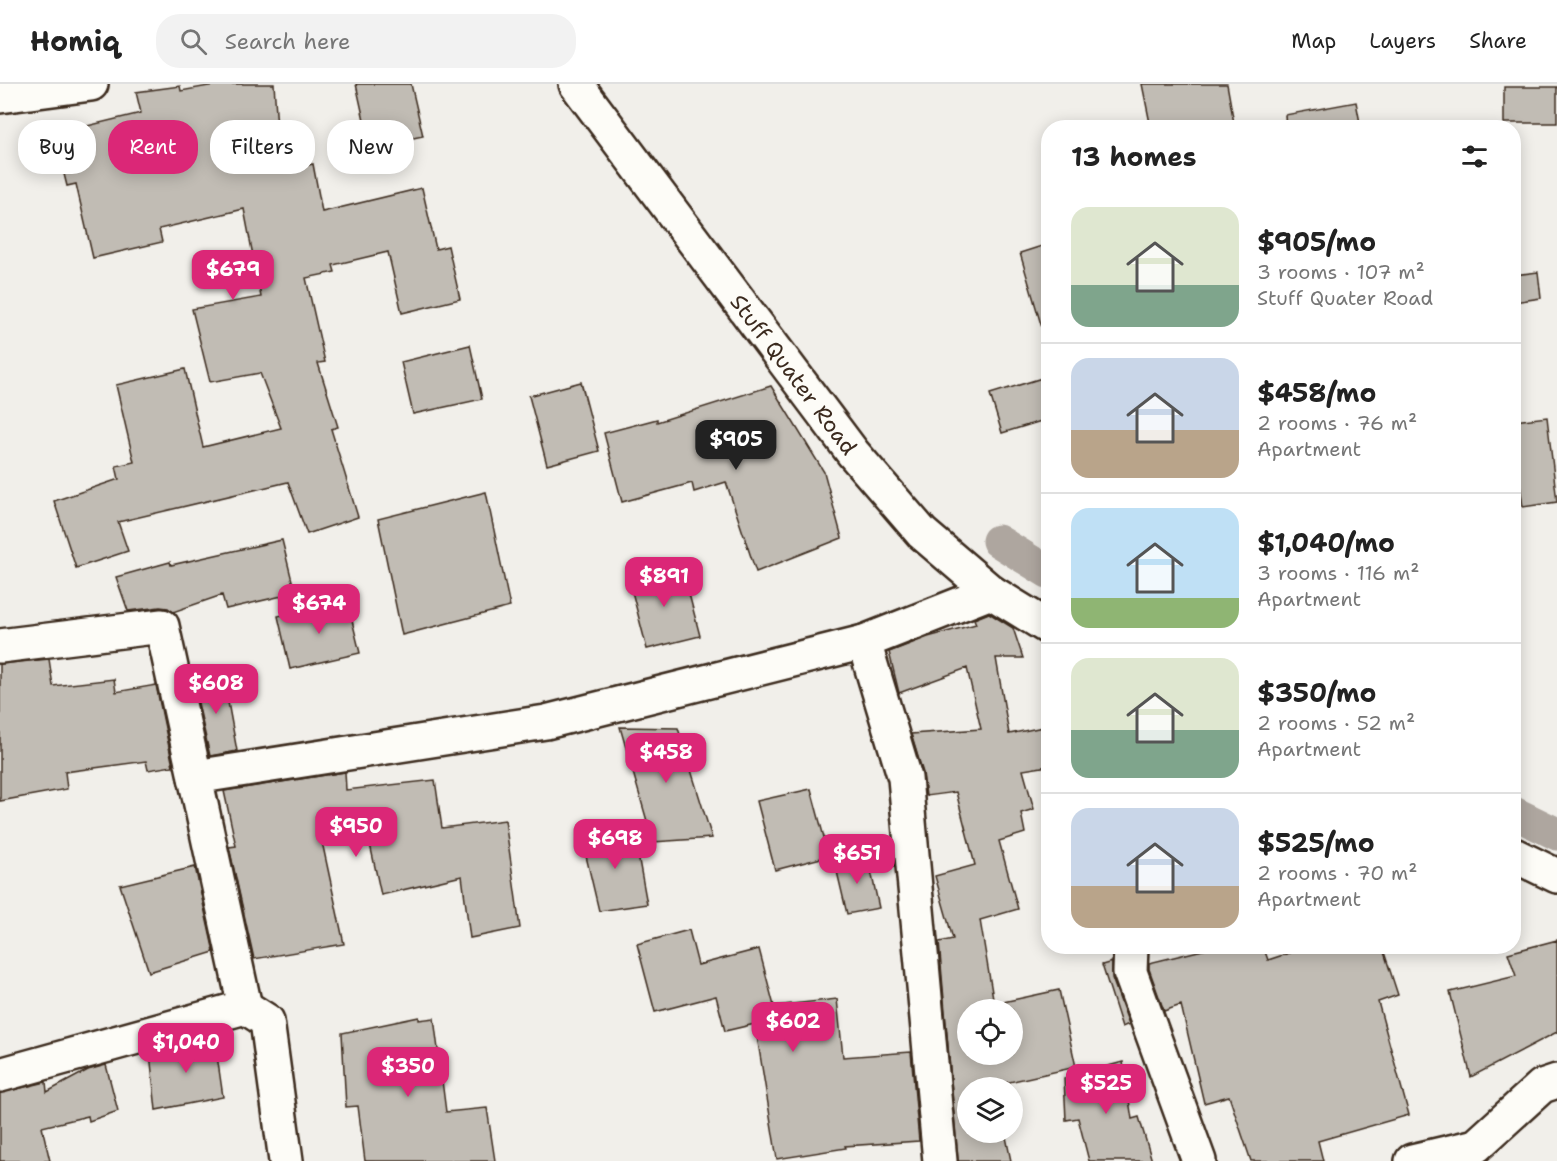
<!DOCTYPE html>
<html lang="en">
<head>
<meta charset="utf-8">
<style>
  :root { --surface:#fff; --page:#f2f2f2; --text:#222; --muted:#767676; --line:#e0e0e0; --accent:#db2777 }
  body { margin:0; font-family:"Shantell Sans",sans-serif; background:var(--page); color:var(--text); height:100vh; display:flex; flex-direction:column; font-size:22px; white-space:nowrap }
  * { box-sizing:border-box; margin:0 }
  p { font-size:20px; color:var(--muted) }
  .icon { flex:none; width:33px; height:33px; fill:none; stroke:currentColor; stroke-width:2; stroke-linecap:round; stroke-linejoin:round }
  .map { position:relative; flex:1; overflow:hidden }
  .drawer { position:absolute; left:1041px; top:36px; width:480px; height:834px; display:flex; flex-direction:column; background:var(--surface); border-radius:24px; box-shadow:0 3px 15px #0003 }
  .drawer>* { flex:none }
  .guide { position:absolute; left:18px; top:36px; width:570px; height:54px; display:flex; gap:12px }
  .fabs { position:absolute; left:957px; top:915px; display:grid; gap:12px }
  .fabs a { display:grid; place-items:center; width:66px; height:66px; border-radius:50%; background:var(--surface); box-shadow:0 3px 15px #0003; font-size:30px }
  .price { position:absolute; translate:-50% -51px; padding:0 14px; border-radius:12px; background:var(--accent); color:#fff; font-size:20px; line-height:39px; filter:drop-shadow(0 2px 3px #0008) }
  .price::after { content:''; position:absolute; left:50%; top:36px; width:18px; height:14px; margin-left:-9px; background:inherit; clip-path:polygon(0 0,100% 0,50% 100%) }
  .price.selected { background:#222; color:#fff }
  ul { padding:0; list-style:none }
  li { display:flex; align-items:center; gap:18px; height:150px; padding:0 30px }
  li+li { border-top:2px solid var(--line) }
  li span { display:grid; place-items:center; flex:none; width:168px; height:120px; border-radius:18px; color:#555 }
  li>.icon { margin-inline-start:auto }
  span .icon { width:72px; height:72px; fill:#fffc; stroke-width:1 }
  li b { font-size:26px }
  h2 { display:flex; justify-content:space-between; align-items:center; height:72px; padding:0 30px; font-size:26px }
  .tag { padding:0 21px; border-radius:24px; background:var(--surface); box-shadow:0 3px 15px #0003; font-size:21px; line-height:54px }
  .tag.selected { background:var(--accent); color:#fff }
  header { display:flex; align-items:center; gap:36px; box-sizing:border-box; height:84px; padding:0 30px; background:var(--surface); border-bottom:2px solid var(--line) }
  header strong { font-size:28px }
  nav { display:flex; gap:33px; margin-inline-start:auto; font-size:21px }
  .search { width:420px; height:54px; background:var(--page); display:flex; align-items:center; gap:15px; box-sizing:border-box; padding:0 21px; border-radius:24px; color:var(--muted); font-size:22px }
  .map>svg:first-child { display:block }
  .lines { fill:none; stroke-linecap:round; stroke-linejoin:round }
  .canal { stroke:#aea69f; stroke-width:33 }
  .building { fill:#c1bcb4; stroke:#3b2a1e; stroke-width:1.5; fill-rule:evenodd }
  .minor-casing { stroke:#3b2a1e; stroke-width:38 }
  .minor { stroke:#fdfcf7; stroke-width:33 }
  .labels { text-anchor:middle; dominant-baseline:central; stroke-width:4.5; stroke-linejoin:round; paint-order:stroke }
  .street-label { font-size:22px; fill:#3b2a1e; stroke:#fdfcf7 }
</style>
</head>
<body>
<header>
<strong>Homiq</strong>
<div class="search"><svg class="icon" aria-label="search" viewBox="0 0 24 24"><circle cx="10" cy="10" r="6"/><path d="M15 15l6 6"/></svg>Search here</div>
<nav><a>Map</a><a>Layers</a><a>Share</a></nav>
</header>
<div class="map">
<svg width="1557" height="1077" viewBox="0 0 1557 1077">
  <rect width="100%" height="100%" fill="#f1efea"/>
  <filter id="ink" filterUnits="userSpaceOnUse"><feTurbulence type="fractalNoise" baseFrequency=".0167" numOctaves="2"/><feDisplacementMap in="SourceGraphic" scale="12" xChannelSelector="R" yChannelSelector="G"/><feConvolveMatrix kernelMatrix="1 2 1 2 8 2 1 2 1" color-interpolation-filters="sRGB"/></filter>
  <g filter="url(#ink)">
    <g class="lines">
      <path class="canal" d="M998,457l50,31
        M1514,729l43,21"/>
    </g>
    <path class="building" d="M220,0h54l6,87 33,-7 9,48 100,-24 14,61 12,-3 12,53 -58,14 -14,-61 -55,13 2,7 -29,6 19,84 -7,1 20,64 -7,2 27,88 -51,17 -19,-52 -170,40 10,29 -52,17 -22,-67 65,-22 -3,-13 18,-4 -18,-77 69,-16 18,78 78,-19 -21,-55 -50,9 -18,-73 69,-12 -17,-88 -85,20 3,13 -69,16 -17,-74 -9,2 -13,-52 87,-21 -5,-21 44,-6 1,5z
      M356,0h55l12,52 -53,11z
      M1142,0h85l7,39 -25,5h-58z
      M1504,3h53v36h-53z
      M1356,18l5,26h-75l-1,-13z
      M1048,160v83l-6,1 -22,-75z
      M1538,188l3,26 -27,4v-27z
      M470,261l12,54 -69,15 -12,-52z
      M1042,294l6,22v19l-46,14 -12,-39z
      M581,298l18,69 -52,14 -18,-69z
      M771,302l53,86 18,66 -86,34 -30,-90 -32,10 -2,-9 -70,19 -18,-69 53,-14v3z
      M1547,333l10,85 -34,5 -9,-68v-18z
      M486,408l24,115 -108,28 -24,-116z
      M282,456l13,53 -69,16 -4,-14 -49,17 -5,-4 -8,-1 -32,4 -12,-34 54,-15 1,3z
      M682,483l18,69 -53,13 -18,-69z
      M347,516l13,53 -70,16 -12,-53z
      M989,529l24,15 10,30h-27l13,76 39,-8v40l-25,4 11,39 -13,4 4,20 -26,8 19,68 -38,11 14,84 65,-14 17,77 -76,17v4h-32v44h37l6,29h-53l-19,-219 14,-3 -18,-63 40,-11 -19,-73 -30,4 -3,-23 -12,-39 70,-5 -14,-61 -68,25 -10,-41 39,-15 48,-13 -2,-5zM968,926h44v44h-44z
      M49,575l4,27 61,-7 2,13 40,-7 17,81 -25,4 -2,-9 -81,11 2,17 -67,12v-137z
      M223,591l14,76 -27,5 -17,-75z
      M620,643l58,1 34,110 -59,4z
      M345,688l1,18 89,-10 7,48 63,-8 15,108 -50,10 -8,-62 -81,19 -17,-79 -46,7 26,121 -90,15 -25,-112 7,-1 -12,-55z
      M811,705l18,67 -54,14 -18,-69z
      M634,749l13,71 -48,7 -18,-76z
      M868,773l11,51 -32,6 -12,-51z
      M195,783l19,85 -65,20 -29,-87z
      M689,846l9,35 61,-16 15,57 63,-7 6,58 68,-5 8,89 -74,5 1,2 -69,11 -22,-135 -30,7 -9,-35 -61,16 -18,-68z
      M1557,856v92l-86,45 -21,-85 66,-16 -8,-23z
      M1219,862h44l5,14 42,-14h72l16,49 -20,7 31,113 -91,26 5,20h-72l-22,-65 -25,7 -23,-98 -17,6 -15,-42v-6z
      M1112,878v16l17,46 -7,3 -20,-62z
      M419,933v3l15,-2 12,94 41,-4 8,53h-130l-7,-55 -12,1 -4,-74z
      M214,951l9,62 -67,13 -6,-57z
      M1123,978l9,57 7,-2 13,44h-63l-11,-43 -12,2 -2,-42z
      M106,981l12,46 -29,10 -1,-5 -46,11 8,34h-50v-68l46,-11 1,10 41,-22z"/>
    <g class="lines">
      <defs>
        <g id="minor">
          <path id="s1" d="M576,0l277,369 69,80 69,59 57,35"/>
          <path d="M0,12l91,-12"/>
          <path d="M864,558l41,136 35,383"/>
          <path d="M0,562l162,-20 33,151"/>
          <path d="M1514,771l43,21"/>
          <path d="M1131,862l-1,26 69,189"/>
          <path d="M245,923l22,14 19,140"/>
          <path d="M0,991l245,-68 -50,-230 351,-55 318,-80 127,-50"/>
          <path d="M1412,1077l64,-15 66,-60 15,-5"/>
        </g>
      </defs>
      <use href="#minor" class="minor-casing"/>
      <use href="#minor" class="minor"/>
    </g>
  </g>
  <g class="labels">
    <g class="street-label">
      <text stroke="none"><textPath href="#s1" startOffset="363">Stuff Quater Road</textPath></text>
    </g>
  </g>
</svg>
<div class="fabs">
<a><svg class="icon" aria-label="locate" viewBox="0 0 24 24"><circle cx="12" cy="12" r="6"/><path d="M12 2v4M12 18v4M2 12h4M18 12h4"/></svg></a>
<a><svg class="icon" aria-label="layers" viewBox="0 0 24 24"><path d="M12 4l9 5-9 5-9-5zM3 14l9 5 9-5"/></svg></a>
</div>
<b class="price" style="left:233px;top:217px">$679</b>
<b class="price selected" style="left:736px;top:387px">$905</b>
<b class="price" style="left:664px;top:524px">$891</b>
<b class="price" style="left:319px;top:551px">$674</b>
<b class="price" style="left:216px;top:631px">$608</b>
<b class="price" style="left:666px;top:700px">$458</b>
<b class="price" style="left:356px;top:774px">$950</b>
<b class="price" style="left:615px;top:786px">$698</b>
<b class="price" style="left:857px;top:801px">$651</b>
<b class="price" style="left:793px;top:969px">$602</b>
<b class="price" style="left:186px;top:990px">$1,040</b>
<b class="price" style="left:408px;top:1014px">$350</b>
<b class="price" style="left:1106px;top:1031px">$525</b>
<div class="guide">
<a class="tag">Buy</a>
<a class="tag selected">Rent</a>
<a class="tag">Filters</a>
<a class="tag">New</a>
</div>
<section class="drawer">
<h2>13 homes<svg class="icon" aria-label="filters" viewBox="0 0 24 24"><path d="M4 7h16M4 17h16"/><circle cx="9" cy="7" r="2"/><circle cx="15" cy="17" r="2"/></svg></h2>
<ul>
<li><span style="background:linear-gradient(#dfe7d0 65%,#7fa58c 0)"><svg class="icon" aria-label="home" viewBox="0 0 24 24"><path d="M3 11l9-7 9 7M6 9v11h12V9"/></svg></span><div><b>$905/mo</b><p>3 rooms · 107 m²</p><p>Stuff Quater Road</p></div></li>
<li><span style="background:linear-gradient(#c9d6e8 60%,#b9a48a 0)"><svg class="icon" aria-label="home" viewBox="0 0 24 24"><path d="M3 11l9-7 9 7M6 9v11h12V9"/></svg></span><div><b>$458/mo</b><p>2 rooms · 76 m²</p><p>Apartment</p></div></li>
<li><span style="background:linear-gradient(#bfe0f5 75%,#8fb573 0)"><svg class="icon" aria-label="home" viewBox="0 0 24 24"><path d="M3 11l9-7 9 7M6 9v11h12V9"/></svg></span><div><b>$1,040/mo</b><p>3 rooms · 116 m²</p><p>Apartment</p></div></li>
<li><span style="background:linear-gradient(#dfe7d0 60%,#7fa58c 0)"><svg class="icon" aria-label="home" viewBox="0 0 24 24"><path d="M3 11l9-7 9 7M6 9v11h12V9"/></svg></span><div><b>$350/mo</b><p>2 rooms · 52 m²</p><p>Apartment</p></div></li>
<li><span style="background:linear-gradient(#c9d6e8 65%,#b9a48a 0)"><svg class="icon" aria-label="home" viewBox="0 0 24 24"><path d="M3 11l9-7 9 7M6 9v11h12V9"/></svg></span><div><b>$525/mo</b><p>2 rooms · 70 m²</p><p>Apartment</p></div></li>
</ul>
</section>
</div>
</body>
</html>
